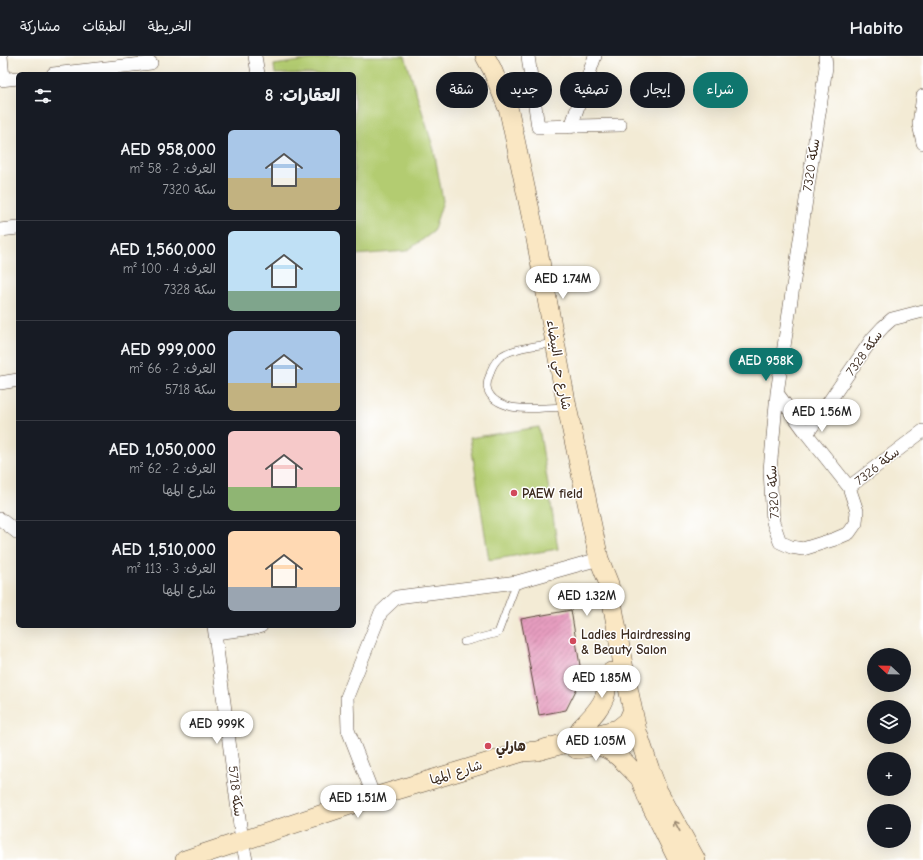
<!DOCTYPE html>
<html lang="ar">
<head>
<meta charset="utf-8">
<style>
  :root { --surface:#171b24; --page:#20242c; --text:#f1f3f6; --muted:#9ea1a6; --line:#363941; --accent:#0f766e }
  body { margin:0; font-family:"Comic Neue","Playpen Sans Arabic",sans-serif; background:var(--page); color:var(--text); direction:rtl; height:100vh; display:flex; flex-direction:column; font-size:15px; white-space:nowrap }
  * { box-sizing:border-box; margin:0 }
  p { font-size:13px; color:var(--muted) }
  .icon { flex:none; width:22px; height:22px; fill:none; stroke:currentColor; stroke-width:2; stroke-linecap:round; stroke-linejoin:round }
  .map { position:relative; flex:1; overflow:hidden; direction:ltr }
  .drawer { position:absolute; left:16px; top:16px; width:340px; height:556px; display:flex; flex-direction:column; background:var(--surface); border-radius:6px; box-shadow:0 4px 16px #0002; direction:rtl }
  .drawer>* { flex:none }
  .hud { position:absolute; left:368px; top:16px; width:380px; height:36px; direction:rtl; display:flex; gap:8px }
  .needle { width:26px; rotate:292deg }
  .tools { position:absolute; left:867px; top:592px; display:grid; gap:8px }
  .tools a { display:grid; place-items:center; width:44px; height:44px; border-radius:50%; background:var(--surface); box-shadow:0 4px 16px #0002; font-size:20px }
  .price { position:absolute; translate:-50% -34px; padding:0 9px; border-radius:14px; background:#fff; color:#222; font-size:13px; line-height:26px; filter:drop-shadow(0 1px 2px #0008) }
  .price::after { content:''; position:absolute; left:50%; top:24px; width:12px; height:9px; margin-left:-6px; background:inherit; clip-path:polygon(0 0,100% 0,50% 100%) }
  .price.current { background:var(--accent); color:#fff }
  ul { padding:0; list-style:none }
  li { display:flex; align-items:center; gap:12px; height:100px; padding:0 16px }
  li+li { border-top:1px solid var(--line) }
  li span { display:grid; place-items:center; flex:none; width:112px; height:80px; border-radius:6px; color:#555 }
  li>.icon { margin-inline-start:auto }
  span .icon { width:48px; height:48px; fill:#fffc; stroke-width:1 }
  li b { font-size:17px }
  h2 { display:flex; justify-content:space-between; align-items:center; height:48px; padding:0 16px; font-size:17px }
  .chip { padding:0 14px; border-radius:18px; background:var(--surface); box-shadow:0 4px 16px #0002; font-size:14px; line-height:36px }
  .chip.current { background:var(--accent); color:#fff }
  header { display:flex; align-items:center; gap:24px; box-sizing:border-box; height:56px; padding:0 20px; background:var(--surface); border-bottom:1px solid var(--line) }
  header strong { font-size:19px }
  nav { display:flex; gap:22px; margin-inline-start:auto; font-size:14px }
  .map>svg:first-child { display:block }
  .green { fill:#b3cc71; stroke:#777b48 }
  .building { fill:url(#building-hatch) }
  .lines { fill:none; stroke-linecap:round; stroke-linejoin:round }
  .lane-casing { stroke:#574739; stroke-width:8 }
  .street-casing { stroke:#574739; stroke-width:14 }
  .secondary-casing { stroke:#574739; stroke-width:20 }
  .lane { stroke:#fff; stroke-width:7 }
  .street { stroke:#fff; stroke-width:13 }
  .secondary { stroke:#fae7c3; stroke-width:19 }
  .oneway { stroke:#9a8870 }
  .poi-dot { fill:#d1495b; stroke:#fff; stroke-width:1.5 }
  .labels { text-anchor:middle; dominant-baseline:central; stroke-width:3; stroke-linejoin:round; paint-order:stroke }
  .street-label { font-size:13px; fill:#3b2a1e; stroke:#fff }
  .poi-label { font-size:13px; font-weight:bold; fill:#3b2a1e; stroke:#fff; text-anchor:start }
</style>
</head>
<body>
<header>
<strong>Habito</strong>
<nav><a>الخريطة</a><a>الطبقات</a><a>مشاركة</a></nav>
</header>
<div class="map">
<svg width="923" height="804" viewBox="0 0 923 804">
  <defs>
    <pattern id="building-hatch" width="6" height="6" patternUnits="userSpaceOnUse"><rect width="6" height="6" fill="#e69dbf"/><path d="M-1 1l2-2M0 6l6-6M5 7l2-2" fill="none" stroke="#bc809b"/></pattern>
  </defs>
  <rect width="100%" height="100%" fill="#fff"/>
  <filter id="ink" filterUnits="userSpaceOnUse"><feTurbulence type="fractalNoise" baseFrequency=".025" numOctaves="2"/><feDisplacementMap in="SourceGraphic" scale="8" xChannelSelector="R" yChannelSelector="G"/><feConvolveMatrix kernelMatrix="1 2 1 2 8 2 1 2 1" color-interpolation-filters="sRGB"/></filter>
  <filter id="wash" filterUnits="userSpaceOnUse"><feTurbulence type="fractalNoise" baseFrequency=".012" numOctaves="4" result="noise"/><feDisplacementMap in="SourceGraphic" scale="16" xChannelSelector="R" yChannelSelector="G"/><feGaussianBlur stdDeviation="0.9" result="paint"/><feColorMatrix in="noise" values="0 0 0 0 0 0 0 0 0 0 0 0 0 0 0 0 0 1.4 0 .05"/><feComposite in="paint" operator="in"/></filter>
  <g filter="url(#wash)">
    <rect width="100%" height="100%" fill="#f3ebd5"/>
    <path class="green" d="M333,0h72l29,94 9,51 -10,31 -26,19 -53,4v-181h-79l-1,-9z
      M539,371l19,122 -69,11 -19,-122z"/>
    <g id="blocks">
      <path class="building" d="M571,554l11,68 -16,32 -27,5 -18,-96z"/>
    </g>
  </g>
  <g filter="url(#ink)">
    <use href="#blocks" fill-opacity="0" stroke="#574739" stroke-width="1"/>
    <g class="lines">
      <defs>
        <path id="lane" d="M555,287c-16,3 -44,4 -56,15 -4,4 -8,11 -9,16 -2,4 -3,8 -3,12 1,11 11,17 21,20 14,5 43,1 59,1
          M464,586l34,-9 19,-51"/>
        <path id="street" d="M1,0l2,23
          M255,0l3,18
          M528,0l10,71 82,-2
          M53,18l98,-11
          M0,24l18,-2
          M923,40l-4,28 4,19
          M571,71l24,-71
          M0,174l18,-2
          M0,327l18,-3
          M777,337l30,41 42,53 8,24 -1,12 -7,10 -14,6 -32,10 -12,-2 -11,-5 -7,-20 -3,-52 7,-77 49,-326 -1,-11
          M807,378l65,-95 11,-12 9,-8 31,-8
          M849,431l74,-56
          M0,463l18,14
          M214,570l28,215 4,19
          M215,577l40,-5 6,-2
          M374,741l-26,-67 -1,-33 34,-85 16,-15 120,-15 82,-23"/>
        <path id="secondary" d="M485,0l7,13 17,42 26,123 32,173 32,152 10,25 2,12 11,63 15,72 13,39 8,21 38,69
          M580,673c9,-10 20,-19 25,-33 2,-8 2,-16 6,-24
          M576,693c7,0 14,-3 22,-3 16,2 30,21 42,32
          M640,722l8,21 30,61
          M185,804l189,-63 149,-45 14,-1 81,-22 10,-8 4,-9"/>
      </defs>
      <use href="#lane" class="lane-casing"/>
      <use href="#street" class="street-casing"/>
      <use href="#secondary" class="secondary-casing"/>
      <use href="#lane" class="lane"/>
      <use href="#street" class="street"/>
      <use href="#secondary" class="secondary"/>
    </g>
    <defs><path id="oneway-shaft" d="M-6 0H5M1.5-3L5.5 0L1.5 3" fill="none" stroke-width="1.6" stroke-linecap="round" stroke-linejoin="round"/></defs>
    <use class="oneway" href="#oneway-shaft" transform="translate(677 770) rotate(-118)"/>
  </g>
  <g class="poi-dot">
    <circle cx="514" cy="437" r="4"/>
    <circle cx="573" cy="585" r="4"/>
    <circle cx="488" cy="690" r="4"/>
  </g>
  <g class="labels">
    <g class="street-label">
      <text transform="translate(811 109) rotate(-81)">سكة 7320</text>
      <text transform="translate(864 297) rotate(-54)">سكة 7328</text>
      <text transform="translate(559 309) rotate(80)">شارع حي البيضاء</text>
      <text transform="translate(877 410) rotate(-38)">سكة 7326</text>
      <text transform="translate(773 436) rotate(-93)">سكة 7320</text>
      <text transform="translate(456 716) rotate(-17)">شارع المها</text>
      <text transform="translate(236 735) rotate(83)">سكة 5718</text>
    </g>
    <g class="poi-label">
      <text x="522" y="437">PAEW field</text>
      <text x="581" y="578">Ladies Hairdressing<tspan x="581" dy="15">&amp; Beauty Salon</tspan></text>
      <text x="496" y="690">هارلي</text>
    </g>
  </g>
</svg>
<div class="tools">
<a><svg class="needle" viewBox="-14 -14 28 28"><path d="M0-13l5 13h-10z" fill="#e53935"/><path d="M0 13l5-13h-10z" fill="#9ea1a6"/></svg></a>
<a><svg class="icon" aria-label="layers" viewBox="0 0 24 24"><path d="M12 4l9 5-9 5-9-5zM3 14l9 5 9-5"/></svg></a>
<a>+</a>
<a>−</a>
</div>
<b class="price" style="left:563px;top:244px">AED 1.74M</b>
<b class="price current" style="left:766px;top:326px">AED 958K</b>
<b class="price" style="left:822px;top:377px">AED 1.56M</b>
<b class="price" style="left:587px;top:561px">AED 1.32M</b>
<b class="price" style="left:602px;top:643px">AED 1.85M</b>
<b class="price" style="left:217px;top:689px">AED 999K</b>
<b class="price" style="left:596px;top:706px">AED 1.05M</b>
<b class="price" style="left:358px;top:763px">AED 1.51M</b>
<div class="hud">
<a class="chip current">شراء</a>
<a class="chip">إيجار</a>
<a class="chip">تصفية</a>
<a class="chip">جديد</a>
<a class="chip">شقة</a>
</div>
<section class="drawer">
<h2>العقارات: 8<svg class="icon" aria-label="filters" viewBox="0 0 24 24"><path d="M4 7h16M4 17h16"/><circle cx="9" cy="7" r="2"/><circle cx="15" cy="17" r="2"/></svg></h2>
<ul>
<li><span style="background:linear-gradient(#a9c7e8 60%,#c2b280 0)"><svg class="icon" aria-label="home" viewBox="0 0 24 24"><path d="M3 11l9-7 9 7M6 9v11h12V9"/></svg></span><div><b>AED 958,000</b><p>الغرف: 2 · 58 m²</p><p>سكة 7320</p></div></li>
<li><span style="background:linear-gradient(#bfe0f5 75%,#7fa58c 0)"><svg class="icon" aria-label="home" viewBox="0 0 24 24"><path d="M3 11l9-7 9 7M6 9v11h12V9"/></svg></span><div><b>AED 1,560,000</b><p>الغرف: 4 · 100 m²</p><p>سكة 7328</p></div></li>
<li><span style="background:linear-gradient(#a9c7e8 65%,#c2b280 0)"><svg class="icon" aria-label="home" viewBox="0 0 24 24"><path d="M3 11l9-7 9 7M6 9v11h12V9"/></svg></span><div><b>AED 999,000</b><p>الغرف: 2 · 66 m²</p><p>سكة 5718</p></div></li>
<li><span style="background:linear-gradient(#f6c9c9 70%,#8fb573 0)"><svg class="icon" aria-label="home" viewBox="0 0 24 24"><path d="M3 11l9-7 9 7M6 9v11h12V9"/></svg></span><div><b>AED 1,050,000</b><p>الغرف: 2 · 62 m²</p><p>شارع المها</p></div></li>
<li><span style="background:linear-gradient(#ffd9b3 70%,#9aa5b1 0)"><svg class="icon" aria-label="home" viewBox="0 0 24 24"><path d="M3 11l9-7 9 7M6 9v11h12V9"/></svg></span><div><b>AED 1,510,000</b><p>الغرف: 3 · 113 m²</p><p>شارع المها</p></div></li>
</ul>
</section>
</div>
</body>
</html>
